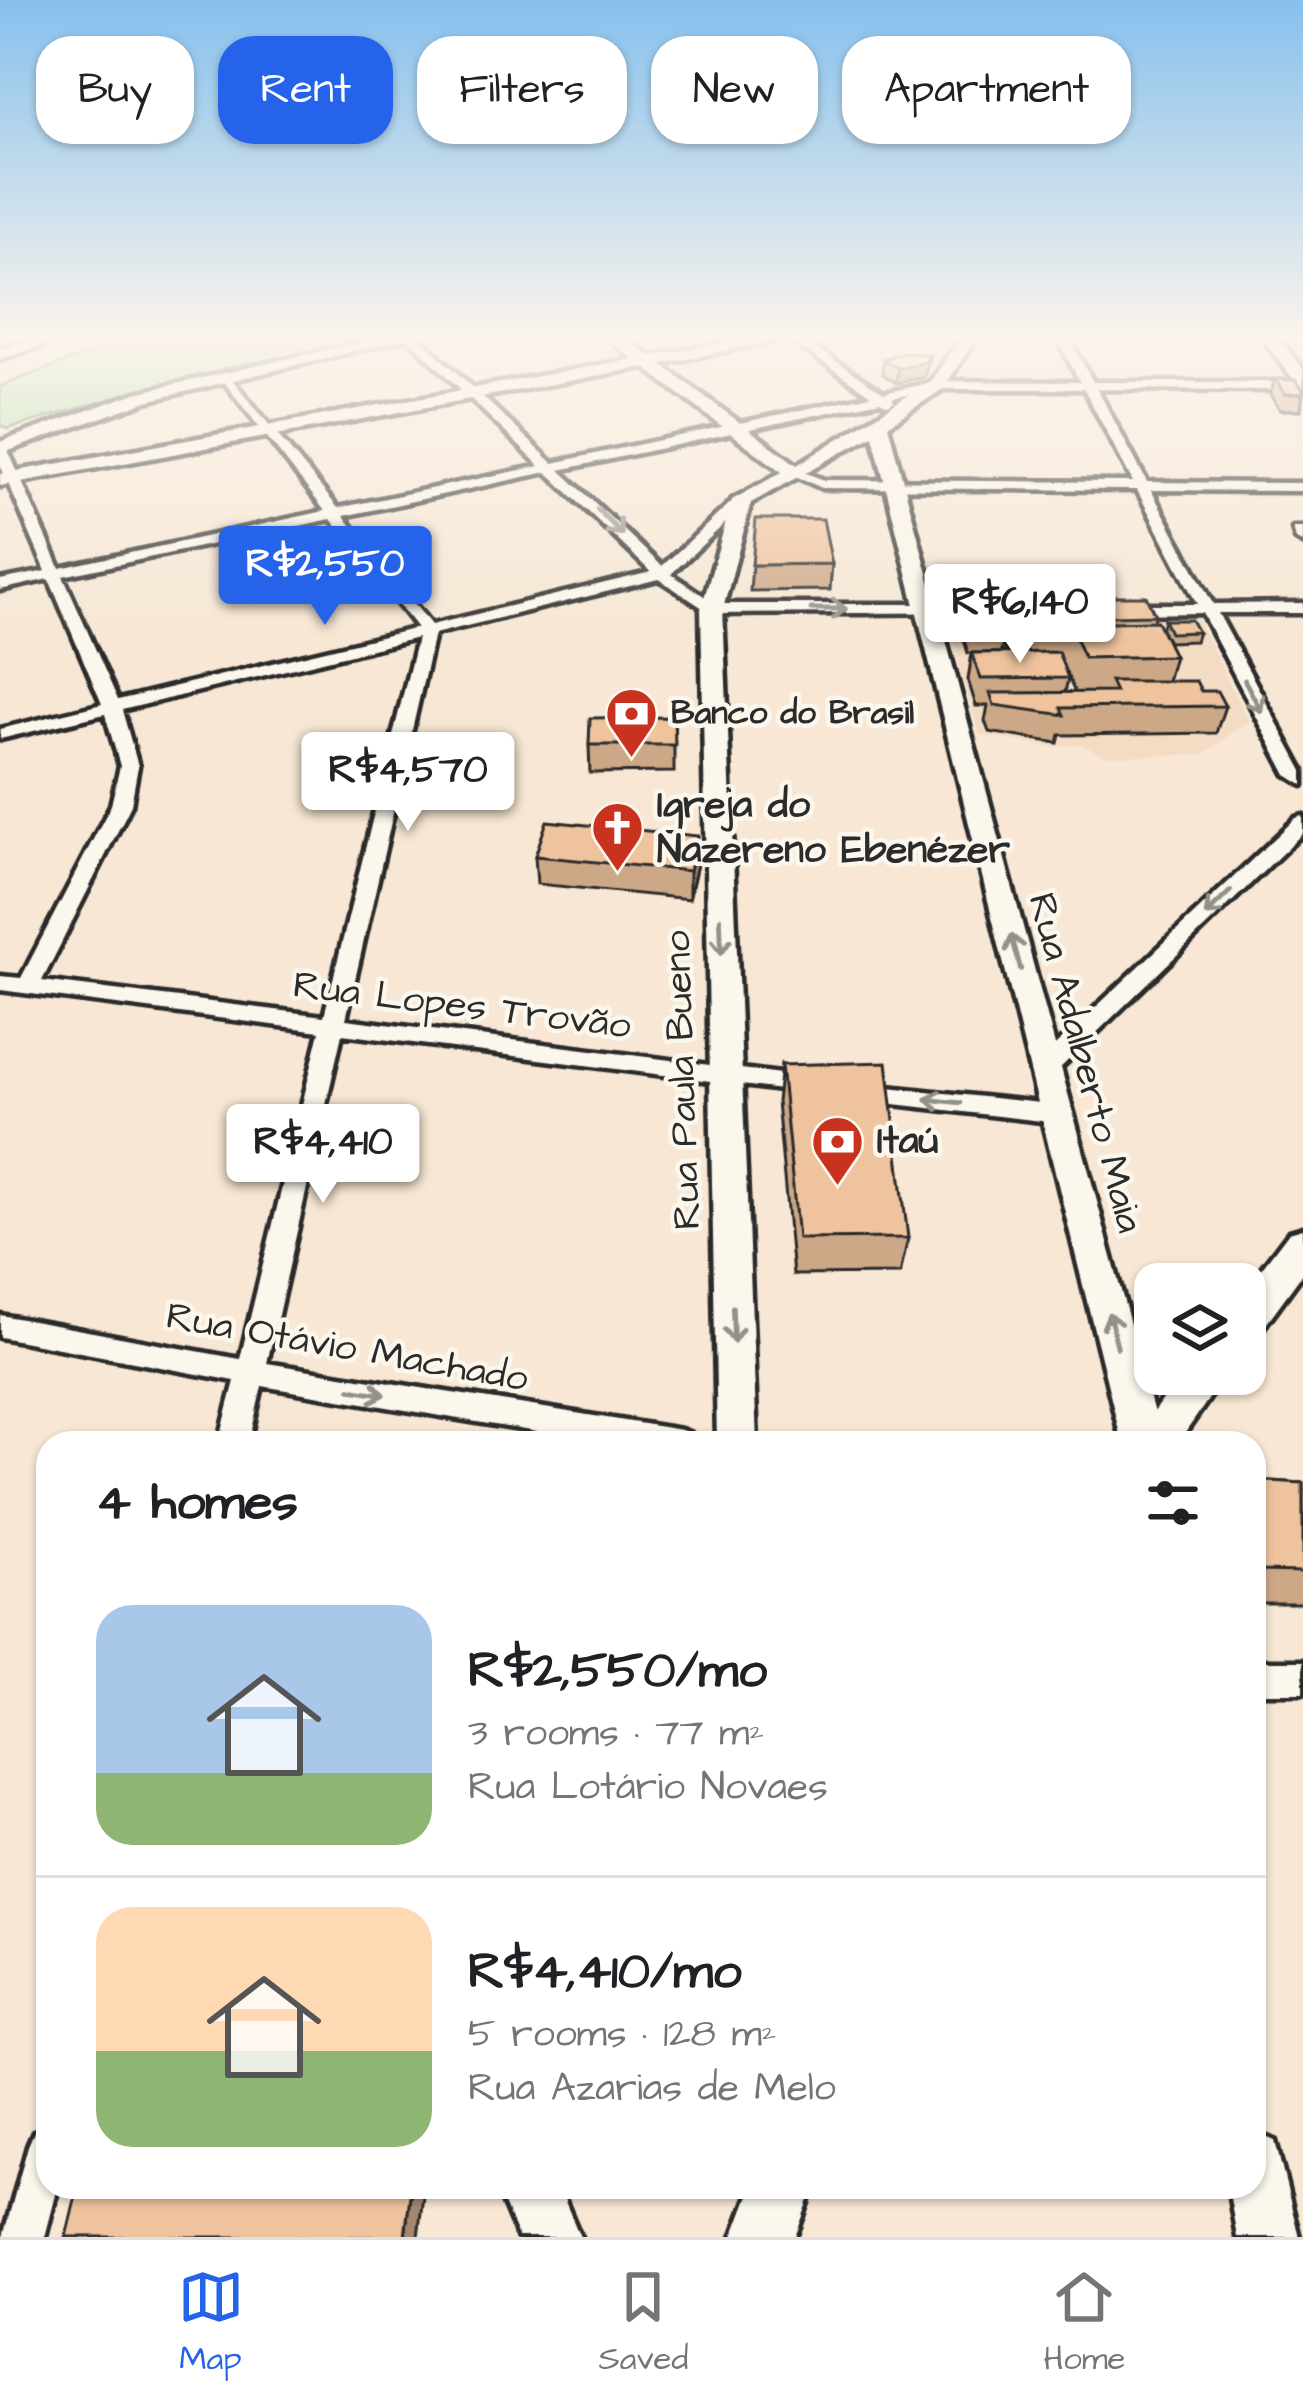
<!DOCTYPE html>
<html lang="en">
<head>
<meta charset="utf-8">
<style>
  :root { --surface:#fff; --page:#f6f6f6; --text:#202124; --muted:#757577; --line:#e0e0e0; --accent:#2563eb }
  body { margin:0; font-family:"Architects Daughter",sans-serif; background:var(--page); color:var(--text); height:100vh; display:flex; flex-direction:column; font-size:45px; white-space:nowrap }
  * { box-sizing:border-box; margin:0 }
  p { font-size:39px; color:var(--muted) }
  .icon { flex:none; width:66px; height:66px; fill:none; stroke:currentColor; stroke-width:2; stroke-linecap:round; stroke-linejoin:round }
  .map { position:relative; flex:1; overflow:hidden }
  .sheet { position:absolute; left:36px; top:1431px; width:1230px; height:768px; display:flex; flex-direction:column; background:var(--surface); border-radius:36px; box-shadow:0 3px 9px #0004 }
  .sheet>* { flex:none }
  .guide { position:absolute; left:36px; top:36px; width:1233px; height:108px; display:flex; gap:24px }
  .controls { position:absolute; left:1134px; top:1263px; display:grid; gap:24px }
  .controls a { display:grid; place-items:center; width:132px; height:132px; border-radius:24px; background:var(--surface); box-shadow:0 3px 9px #0004; font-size:60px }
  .price { position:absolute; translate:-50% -102px; padding:0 27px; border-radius:12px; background:#fff; color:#222; font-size:39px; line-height:78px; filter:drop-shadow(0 3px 6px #0008) }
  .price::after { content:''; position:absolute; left:50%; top:72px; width:36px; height:27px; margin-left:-18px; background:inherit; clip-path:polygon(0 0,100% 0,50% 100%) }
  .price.on { background:var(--accent); color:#fff }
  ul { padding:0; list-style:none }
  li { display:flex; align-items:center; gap:36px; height:300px; padding:0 60px }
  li+li { border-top:3px solid var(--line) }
  li span { display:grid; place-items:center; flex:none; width:336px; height:240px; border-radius:36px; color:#555 }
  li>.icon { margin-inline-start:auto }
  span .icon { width:144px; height:144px; fill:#fffc; stroke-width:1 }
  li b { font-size:51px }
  h2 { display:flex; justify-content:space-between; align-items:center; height:144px; padding:0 60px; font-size:51px }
  .tag { padding:0 42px; border-radius:36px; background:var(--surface); box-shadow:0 3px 9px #0004; font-size:42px; line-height:108px }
  .tag.on { background:var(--accent); color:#fff }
  .tabs { display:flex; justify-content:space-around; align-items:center; height:168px; border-top:3px solid var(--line); background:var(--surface); font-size:33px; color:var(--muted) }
  .tabs a { display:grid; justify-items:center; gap:6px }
  .tabs .on { color:var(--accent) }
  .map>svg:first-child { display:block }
  .built { fill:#f4dcc4 }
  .green { fill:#aae2a6; stroke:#6a8668; stroke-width:3 }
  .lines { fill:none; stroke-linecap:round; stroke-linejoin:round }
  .stream { stroke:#6a8fa4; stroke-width:4.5 }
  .minor-casing { stroke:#2b2b2b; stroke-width:9 }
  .secondary-casing { stroke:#2b2b2b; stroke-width:9 }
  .primary-casing { stroke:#2b2b2b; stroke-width:9 }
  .minor { fill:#fbf7ec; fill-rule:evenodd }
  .secondary { fill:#fbf7ec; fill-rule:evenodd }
  .primary { fill:#fbf7ec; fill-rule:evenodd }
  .wall { fill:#cda887; stroke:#2b2b2b; stroke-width:3; fill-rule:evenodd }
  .shaded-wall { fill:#a7886e; stroke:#2b2b2b; stroke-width:3 }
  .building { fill:#eec39d; stroke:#2b2b2b; stroke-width:3 }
  .oneway { stroke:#93918c }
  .labels { text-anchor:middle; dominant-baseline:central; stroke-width:9; stroke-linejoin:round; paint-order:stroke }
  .far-poi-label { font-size:33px; font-weight:bold; fill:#2b2b2b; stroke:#fbf7ec; text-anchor:start }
  .poi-label { font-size:39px; font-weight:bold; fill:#2b2b2b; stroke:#fbf7ec; text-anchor:start }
  .street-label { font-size:39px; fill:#2b2b2b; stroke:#fbf7ec }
</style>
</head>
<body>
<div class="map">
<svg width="1303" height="2237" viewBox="0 0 1303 2237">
  <rect width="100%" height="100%" fill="#f7e7d4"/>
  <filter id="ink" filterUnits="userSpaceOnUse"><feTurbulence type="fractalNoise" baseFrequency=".00833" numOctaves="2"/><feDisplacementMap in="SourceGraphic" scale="24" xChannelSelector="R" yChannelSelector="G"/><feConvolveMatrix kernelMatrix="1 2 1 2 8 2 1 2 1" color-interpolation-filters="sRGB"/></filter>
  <g filter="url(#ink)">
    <path class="built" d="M951,617h245l53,104 -47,34 -96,1 -25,-11 -26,2 -75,-12 -19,-60z"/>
    <path class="green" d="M165,336h243l-141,27 -11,-2 -32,8 1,6 -112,28 -10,-2 -95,28 -8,-4v-39c56,-19 105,-43 165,-50z"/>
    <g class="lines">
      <path class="stream" d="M0,346l40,-10"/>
      <defs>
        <path id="minor" d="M406,336h12l135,127 318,-68 -87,-59h13l87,57 53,-12 143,1 -24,-46h12l25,46h210v8l-206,-1 50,93 156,1v8l-152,-1 62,114 90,-1v10h-85l85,158v14l-16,-10 -85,-162 -78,1 -8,-5 8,-5h73l-60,-114 -315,-2 -33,-15 7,-4 28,11 309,2 -49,-93h-147l-45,9 2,3 -6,4 -8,-4 -320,69 102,96 75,-69h10v6l-76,71 45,30h277l6,2v6l-287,2 -53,-35 -225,55 -88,385 466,59 12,8 -12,8 -470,-60 -75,329 414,67 10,4 5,9h-93l-341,-57 -13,57h-30l16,-62 -235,-44v-22l240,44 80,-328 -320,-41v-14l21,2 90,-173 9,-39 -15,-52 -105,25v-10l102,-25 -53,-125 -49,11v-10l46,-9 -46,-107v-20l7,4 53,120 265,-57 -104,-133 4,-7 113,137 202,-42zM547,472l104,100 -220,53 -87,-109zM331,519l86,109 -299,72 -55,-124zM417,638l-93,378 -282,-35 89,-176 7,-39 -16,-56z
          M1293,528h10v15l-7,-4z
          M1303,816v17l-248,240h-16l-4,-6 4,-6 257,-243z
          M859,1084l200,21 12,9 -12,9 -200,-23 -12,-8z
          M1254,1661h49v32h-49z
          M48,2126v61h10l-13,50h-42l25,-91 6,-14z"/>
        <path id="secondary" d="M389,336h27l-269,65 -147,53v-12l136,-49z
          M604,336h18l28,20 114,-20h32l-135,28 136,101 134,-84 30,-45h16l-34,53 -55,36 274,1018h-40l-249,-1008 -122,68 -28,106 34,834h-40l-16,-834 31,-109 50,-28 -138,-105 -644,119v-12l633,-115z
          M1261,336h16l26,33v16l-6,-1z"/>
        <path id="primary" d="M46,336h27l-73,23v-11z
          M1303,1228v45l-44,60 -14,5v-48l44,-58z
          M1180,1374h46l-48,69h-47z
          M1254,2132l21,9 24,96h-62l-9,-50h26z
          M497,2187h62l21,50h-62z
          M752,2187h62l-19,50h-62z"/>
      </defs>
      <use href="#minor" class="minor-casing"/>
      <use href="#secondary" class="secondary-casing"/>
      <use href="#primary" class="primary-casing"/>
      <use href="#minor" class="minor"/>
      <use href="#secondary" class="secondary"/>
      <use href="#primary" class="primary"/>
    </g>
    <path class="wall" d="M930,355l-6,22 -28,6 -14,-9 1,-15z
      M1275,379l28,11 -2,20h-21l-10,-15z
      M832,564l-2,26 -80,1 2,-26z
      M1002,587l65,9 88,19 -2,6 21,35 -7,25 34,10 24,15 -9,27 -156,2 -2,8 -69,-11 -4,-11 3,-15h-12l-8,-26 4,-27h29h-33l-9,-29 3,-18 35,8zM1003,643l2,7h17v2l-21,1zM1066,672l9,21h-10l3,-15z
      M1164,620l34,12 -3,9 -27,1 -7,-13z
      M674,717v55l-84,1 -1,-28z
      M535,856l162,8 -8,35 -152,-15z
      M781,1065l127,173 -8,36 -107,1 -16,-173z
      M1254,1480l49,3v120h-49z"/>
    <path class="shaded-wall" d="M930,355l-6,22 -28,6 2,-15z
      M698,836l-1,28 -8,35v-28z
      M411,2187h13l-6,50h-13z"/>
    <path class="building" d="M904,352l26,3 -4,7 -28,6 -15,-9z
      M1275,379l21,1 7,10v4h-18z
      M756,519h67l9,45 -80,1z
      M1002,587h62l3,9h79l9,19 -48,1 4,6 46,-1 17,35 -90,2 -9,-21 -45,-3 -2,-11 50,-1 -2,-7h-64z
      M962,606h32l10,29h-33z
      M1164,620h27l7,12 -28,1z
      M1058,652l10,26 -87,1 -9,-26z
      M1110,681h86l5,10h16l8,15 -164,2 3,7 -70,-10 -4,-12 125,-1z
      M674,717l1,28h-86l1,-27z
      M547,821l151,15 -9,35 -154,-15z
      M887,1062l21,176 -110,1 -17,-174z
      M1254,1480l49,3v89l-45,-1 -4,-15z
      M78,2187h333l-6,50h-339z"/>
    <defs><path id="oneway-shaft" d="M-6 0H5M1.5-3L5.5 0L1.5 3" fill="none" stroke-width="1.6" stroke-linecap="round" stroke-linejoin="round" transform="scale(3)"/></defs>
    <g class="oneway">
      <use href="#oneway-shaft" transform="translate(610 522) rotate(45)"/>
      <use href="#oneway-shaft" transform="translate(829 609)"/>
      <use href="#oneway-shaft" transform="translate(1253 696) rotate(62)"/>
      <use href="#oneway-shaft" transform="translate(1218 903) rotate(136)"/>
      <use href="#oneway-shaft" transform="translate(721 936) rotate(88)"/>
      <use href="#oneway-shaft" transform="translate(1016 952) rotate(-105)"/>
      <use href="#oneway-shaft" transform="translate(943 1101) rotate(-174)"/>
      <use href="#oneway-shaft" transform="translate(733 1325) rotate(88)"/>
      <use href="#oneway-shaft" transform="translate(1113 1330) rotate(-104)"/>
      <use href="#oneway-shaft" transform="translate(368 1392) rotate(9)"/>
    </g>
  </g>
  <linearGradient id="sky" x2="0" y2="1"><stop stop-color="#86c0ed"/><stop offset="0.52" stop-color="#fbf4ec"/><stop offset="1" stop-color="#fbf4ec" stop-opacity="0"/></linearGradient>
  <rect width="1303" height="649" fill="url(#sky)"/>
  <defs>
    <symbol id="bank-pin" viewBox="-11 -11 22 30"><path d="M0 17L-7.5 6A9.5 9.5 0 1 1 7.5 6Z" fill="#c8321e" stroke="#fbf7ec"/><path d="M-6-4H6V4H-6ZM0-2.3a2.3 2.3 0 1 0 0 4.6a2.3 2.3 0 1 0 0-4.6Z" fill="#fff"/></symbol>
    <symbol id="church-pin" viewBox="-11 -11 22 30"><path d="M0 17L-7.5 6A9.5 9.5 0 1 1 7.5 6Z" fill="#c8321e" stroke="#fbf7ec"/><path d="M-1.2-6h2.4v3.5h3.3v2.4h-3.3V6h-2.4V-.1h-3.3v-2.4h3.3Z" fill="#fff"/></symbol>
  </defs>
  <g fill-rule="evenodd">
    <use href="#bank-pin" x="602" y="684" width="59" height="81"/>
    <use href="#church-pin" x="588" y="798" width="59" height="81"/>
    <use href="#bank-pin" x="808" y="1112" width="59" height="81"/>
  </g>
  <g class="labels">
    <g class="far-poi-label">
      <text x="671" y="713">Banco do Brasil</text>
    </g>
    <g class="poi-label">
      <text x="657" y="806">Igreja do<tspan x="657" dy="45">Nazereno Ebenézer</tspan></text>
      <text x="877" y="1142">Itaú</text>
    </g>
    <g class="street-label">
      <text transform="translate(462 1006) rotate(7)">Rua Lopes Trovão</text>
      <text transform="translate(1085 1063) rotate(75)">Rua Adalberto Maia</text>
      <text transform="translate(683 1080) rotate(-92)">Rua Paula Bueno</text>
      <text transform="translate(347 1348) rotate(10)">Rua Otávio Machado</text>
    </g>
  </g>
</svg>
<div class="controls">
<a><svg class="icon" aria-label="layers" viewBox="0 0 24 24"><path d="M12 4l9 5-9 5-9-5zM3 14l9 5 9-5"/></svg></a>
</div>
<b class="price on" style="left:325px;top:628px">R$2,550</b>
<b class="price" style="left:1020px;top:666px">R$6,140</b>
<b class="price" style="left:408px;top:834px">R$4,570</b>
<b class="price" style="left:323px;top:1206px">R$4,410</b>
<div class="guide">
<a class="tag">Buy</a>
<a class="tag on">Rent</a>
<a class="tag">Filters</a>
<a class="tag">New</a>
<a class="tag">Apartment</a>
</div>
<section class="sheet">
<h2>4 homes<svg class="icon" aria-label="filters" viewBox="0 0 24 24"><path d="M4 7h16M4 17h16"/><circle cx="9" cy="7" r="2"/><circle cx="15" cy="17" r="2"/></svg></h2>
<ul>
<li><span style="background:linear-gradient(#a9c7e8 70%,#8fb573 0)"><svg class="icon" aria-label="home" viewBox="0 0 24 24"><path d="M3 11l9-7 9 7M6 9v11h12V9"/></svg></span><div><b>R$2,550/mo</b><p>3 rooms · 77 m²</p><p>Rua Lotário Novaes</p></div></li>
<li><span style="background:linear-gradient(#ffd9b3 60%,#8fb573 0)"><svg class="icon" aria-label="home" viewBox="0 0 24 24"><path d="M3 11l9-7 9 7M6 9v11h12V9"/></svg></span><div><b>R$4,410/mo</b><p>5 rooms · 128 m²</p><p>Rua Azarias de Melo</p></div></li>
</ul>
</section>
</div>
<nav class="tabs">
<a class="on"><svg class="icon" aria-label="map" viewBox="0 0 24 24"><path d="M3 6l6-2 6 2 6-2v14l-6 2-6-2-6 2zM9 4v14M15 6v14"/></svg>Map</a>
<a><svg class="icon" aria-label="saved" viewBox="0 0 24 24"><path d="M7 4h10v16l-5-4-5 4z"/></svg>Saved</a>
<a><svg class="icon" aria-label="home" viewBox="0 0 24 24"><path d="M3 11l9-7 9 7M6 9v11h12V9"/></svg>Home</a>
</nav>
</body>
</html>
